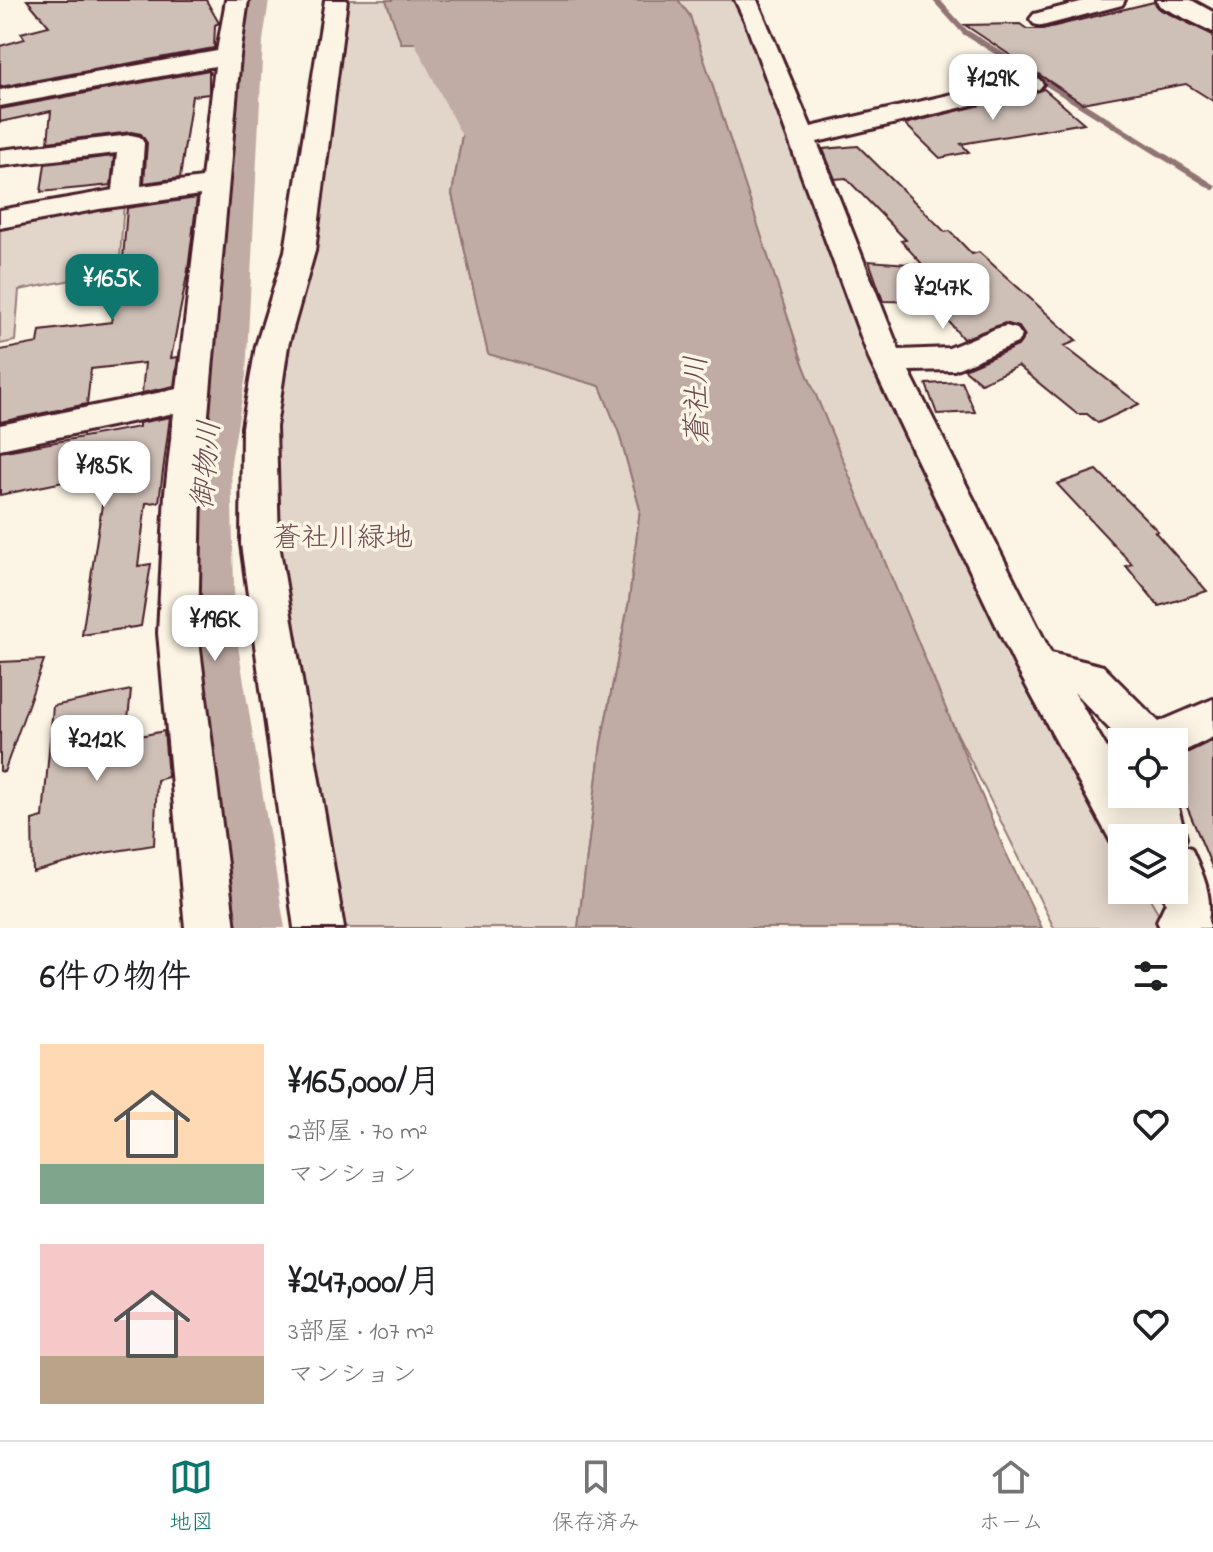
<!DOCTYPE html>
<html lang="ja">
<head>
<meta charset="utf-8">
<style>
  :root { --surface:#fff; --page:#f2f2f2; --text:#202124; --muted:#757577; --line:#e0e0e0; --accent:#0f766e }
  body { margin:0; font-family:"Indie Flower","Klee One",sans-serif; background:var(--page); color:var(--text); height:100vh; display:flex; flex-direction:column; font-size:30px; white-space:nowrap }
  * { box-sizing:border-box; margin:0 }
  p { font-size:26px; color:var(--muted) }
  .icon { flex:none; width:44px; height:44px; fill:none; stroke:currentColor; stroke-width:2; stroke-linecap:round; stroke-linejoin:round }
  .map { position:relative; height:928px; overflow:hidden }
  .sheet { display:flex; flex-direction:column; background:var(--surface); flex:1 }
  .sheet>* { flex:none }
  .tools { position:absolute; left:1108px; top:728px; display:grid; gap:16px }
  .tools a { display:grid; place-items:center; width:80px; height:80px; border-radius:0px; background:var(--surface); box-shadow:0 4px 20px #0003; font-size:40px }
  .price { position:absolute; translate:-50% -68px; padding:0 18px; border-radius:16px; background:#fff; color:#222; font-size:26px; line-height:52px; filter:drop-shadow(0 2px 4px #0008) }
  .price::after { content:''; position:absolute; left:50%; top:48px; width:24px; height:18px; margin-left:-12px; background:inherit; clip-path:polygon(0 0,100% 0,50% 100%) }
  .price.selected { background:var(--accent); color:#fff }
  ul { padding:0; list-style:none }
  li { display:flex; align-items:center; gap:24px; height:200px; padding:0 40px }
  li span { display:grid; place-items:center; flex:none; width:224px; height:160px; border-radius:0px; color:#555 }
  li>.icon { margin-inline-start:auto }
  span .icon { width:96px; height:96px; fill:#fffc; stroke-width:1 }
  li b { font-size:34px }
  h2 { display:flex; justify-content:space-between; align-items:center; height:96px; padding:0 40px; font-size:34px }
  .dock { display:flex; justify-content:space-around; align-items:center; height:112px; border-top:2px solid var(--line); background:var(--surface); font-size:22px; color:var(--muted) }
  .dock a { display:grid; justify-items:center; gap:4px }
  .dock .selected { color:var(--accent) }
  .map>svg:first-child { display:block }
  .green { fill:#e2d5ca; stroke:#967a7a; stroke-width:2 }
  .water { fill:#c0aca5; stroke:#917474; stroke-width:2 }
  .lines { fill:none; stroke-linecap:round; stroke-linejoin:round }
  .stream { stroke:#917474; stroke-width:6 }
  .river { fill:#c0aca5; fill-rule:evenodd }
  .building { fill:#cfc0b7; stroke:#4a1f2b; stroke-width:2 }
  .street-casing { stroke:#4a1f2b; stroke-width:6 }
  .secondary-casing { stroke:#4a1f2b; stroke-width:6 }
  .street { fill:#fcf5e5; fill-rule:evenodd }
  .secondary { fill:#fcf5e5; fill-rule:evenodd }
  .labels { text-anchor:middle; dominant-baseline:central; stroke-width:7; stroke-linejoin:round; paint-order:stroke }
  .park-label { font-size:28px; fill:#704c53; stroke:#fcf5e5 }
  .water-label { font-size:30px; font-style:italic; fill:#6d4950; stroke:#fcf5e5 }
</style>
</head>
<body>
<div class="map">
<svg width="1213" height="928" viewBox="0 0 1213 928">
  <rect width="100%" height="100%" fill="#fcf5e5"/>
  <filter id="ink" filterUnits="userSpaceOnUse"><feTurbulence type="fractalNoise" baseFrequency=".0125" numOctaves="2"/><feDisplacementMap in="SourceGraphic" scale="16" xChannelSelector="R" yChannelSelector="G"/><feConvolveMatrix kernelMatrix="1 2 1 2 8 2 1 2 1" color-interpolation-filters="sRGB"/></filter>
  <g filter="url(#ink)">
    <path class="green" d="M345,0h44l12,43h31l34,69 -14,82 36,159 112,33 19,47 21,76 -11,92 -28,143 -23,184h-237l-63,-361 -5,-129 7,-80z
      M678,0h58l386,850v40h23l22,38h-113l-135,-271 -108,-270 -112,-333 -9,-38z
      M124,203l-5,68 -100,19 -4,51 -15,3v-118z"/>
    <path class="water" d="M386,0h292l12,16 113,348 201,485 38,79h-464l23,-184 28,-143 11,-92 -21,-76 -19,-47 -112,-32 -36,-160 14,-82 -35,-69h-30z"/>
    <g class="lines">
      <path class="stream" d="M936,0l29,32 248,155"/>
      <path class="river" d="M233,0h36l-6,41 -17,335 -15,86 4,166 50,300h-76l-38,-300 4,-166 19,-86 31,-335z
        M393,0h36l74,137 -6,9 -15,3 -15,-3z"/>
    </g>
    <path class="building" d="M27,0h179l13,23 -4,2 -1,23 -214,39v-41l25,-7 -4,-6 28,-7z
      M1154,2l5,7 54,26v66l-27,-17 -104,19 -117,-78 55,-1 7,5h16z
      M209,70v24l-17,2 -12,82 -36,5 3,-40 -6,-9 -10,-2 -83,10 3,-31 -51,11v-13z
      M1044,89l40,34 -123,21 8,8 -29,6 -35,-34z
      M858,146l87,86 5,-1 22,23 7,-2 98,89 -13,5 75,58 -41,19 -11,-9h-10l-59,-48 -37,17 -17,-14 54,-23 7,-10 -6,-9 -14,-4 -42,16 -30,-37 -50,-1 -14,-40 54,4 -22,-24 5,-1 -60,-62 -11,1 -12,-30z
      M114,156l-3,29 -70,7 4,-28z
      M197,198l-9,72 -17,88 7,-1 -4,29 -32,7 3,-30 -54,6 -4,35 -87,18v-72l38,-7 2,-12 71,-9 11,-50 5,-64z
      M962,382l13,30 -38,2 -11,-30z
      M170,417l-11,85 -13,1 -8,63 13,-2 -10,62 -59,9 25,-162 -107,22v-43l139,-25v-4z
      M1097,470l61,61 -3,1 52,59 -48,15 -33,-40 6,-2 -75,-80z
      M44,660l-40,112 -4,-1v-109z
      M131,690l-5,49 38,-8 4,46 -11,3 -3,65 -50,8 -71,19 -1,-52 11,-3 10,-111z
      M1213,740v129l-39,-93v-17z"/>
    <g class="lines">
      <defs>
        <path id="street" d="M226,0h22l-8,56 -39,437 -3,140 37,295h-50l-27,-295 7,-140 9,-80 -174,36v-24l177,-36 23,-194 -101,14 -99,19v-18l113,-20 4,-37 -117,13v-16l131,-15 9,2 4,6 -3,43 61,-8 13,-112 -215,40v-16l217,-39z
          M325,0h22l-32,251 -27,95 -12,81 3,117 65,384h-50l-53,-384 1,-117 14,-81 29,-95z
          M735,0h22l54,127 219,-51 9,3 4,5 -4,5 -222,53 82,208 50,-2 46,-19 11,-3 11,3 5,7 -5,7 -63,27 -45,1 142,282 52,13 56,56 54,-23v38l-39,19v-14h-52l-48,-50 48,82v20l52,-2 12,46 -3,7 8,3c11,24 22,47 17,73l3,7h-51l-3,-7 9,-19 -5,-12h13v-52h-52v17l-5,-2 -101,-186 -146,-306 -125,-340z
          M1088,0h37l-3,5 -80,21 -8,-2 -4,-5 4,-5z"/>
        <path id="secondary" d="M1156,0h35l22,12v20l-53,-26z"/>
      </defs>
      <use href="#street" class="street-casing"/>
      <use href="#secondary" class="secondary-casing"/>
      <use href="#street" class="street"/>
      <use href="#secondary" class="secondary"/>
    </g>
  </g>
  <g class="labels">
    <g class="park-label">
      <text x="343" y="539">蒼社川緑地</text>
    </g>
    <g class="water-label">
      <text transform="translate(699 400) rotate(-91)">蒼社川</text>
      <text transform="translate(208 465) rotate(-85)">御物川</text>
    </g>
  </g>
</svg>
<div class="tools">
<a><svg class="icon" aria-label="locate" viewBox="0 0 24 24"><circle cx="12" cy="12" r="6"/><path d="M12 2v4M12 18v4M2 12h4M18 12h4"/></svg></a>
<a><svg class="icon" aria-label="layers" viewBox="0 0 24 24"><path d="M12 4l9 5-9 5-9-5zM3 14l9 5 9-5"/></svg></a>
</div>
<b class="price" style="left:993px;top:122px">¥129K</b>
<b class="price selected" style="left:112px;top:322px">¥165K</b>
<b class="price" style="left:943px;top:331px">¥247K</b>
<b class="price" style="left:104px;top:509px">¥185K</b>
<b class="price" style="left:215px;top:663px">¥196K</b>
<b class="price" style="left:97px;top:783px">¥212K</b>
</div>
<section class="sheet">
<h2>6件の物件<svg class="icon" aria-label="filters" viewBox="0 0 24 24"><path d="M4 7h16M4 17h16"/><circle cx="9" cy="7" r="2"/><circle cx="15" cy="17" r="2"/></svg></h2>
<ul>
<li><span style="background:linear-gradient(#ffd9b3 75%,#7fa58c 0)"><svg class="icon" aria-label="home" viewBox="0 0 24 24"><path d="M3 11l9-7 9 7M6 9v11h12V9"/></svg></span><div><b>¥165,000/月</b><p>2部屋 · 70 m²</p><p>マンション</p></div><svg class="icon" aria-label="heart" viewBox="0 0 24 24"><path d="M12 20l-8-8c-3-5 5-10 8-4 3-6 11-1 8 4z"/></svg></li>
<li><span style="background:linear-gradient(#f6c9c9 70%,#b9a48a 0)"><svg class="icon" aria-label="home" viewBox="0 0 24 24"><path d="M3 11l9-7 9 7M6 9v11h12V9"/></svg></span><div><b>¥247,000/月</b><p>3部屋 · 107 m²</p><p>マンション</p></div><svg class="icon" aria-label="heart" viewBox="0 0 24 24"><path d="M12 20l-8-8c-3-5 5-10 8-4 3-6 11-1 8 4z"/></svg></li>
</ul>
</section>
<nav class="dock">
<a class="selected"><svg class="icon" aria-label="map" viewBox="0 0 24 24"><path d="M3 6l6-2 6 2 6-2v14l-6 2-6-2-6 2zM9 4v14M15 6v14"/></svg>地図</a>
<a><svg class="icon" aria-label="saved" viewBox="0 0 24 24"><path d="M7 4h10v16l-5-4-5 4z"/></svg>保存済み</a>
<a><svg class="icon" aria-label="home" viewBox="0 0 24 24"><path d="M3 11l9-7 9 7M6 9v11h12V9"/></svg>ホーム</a>
</nav>
</body>
</html>
